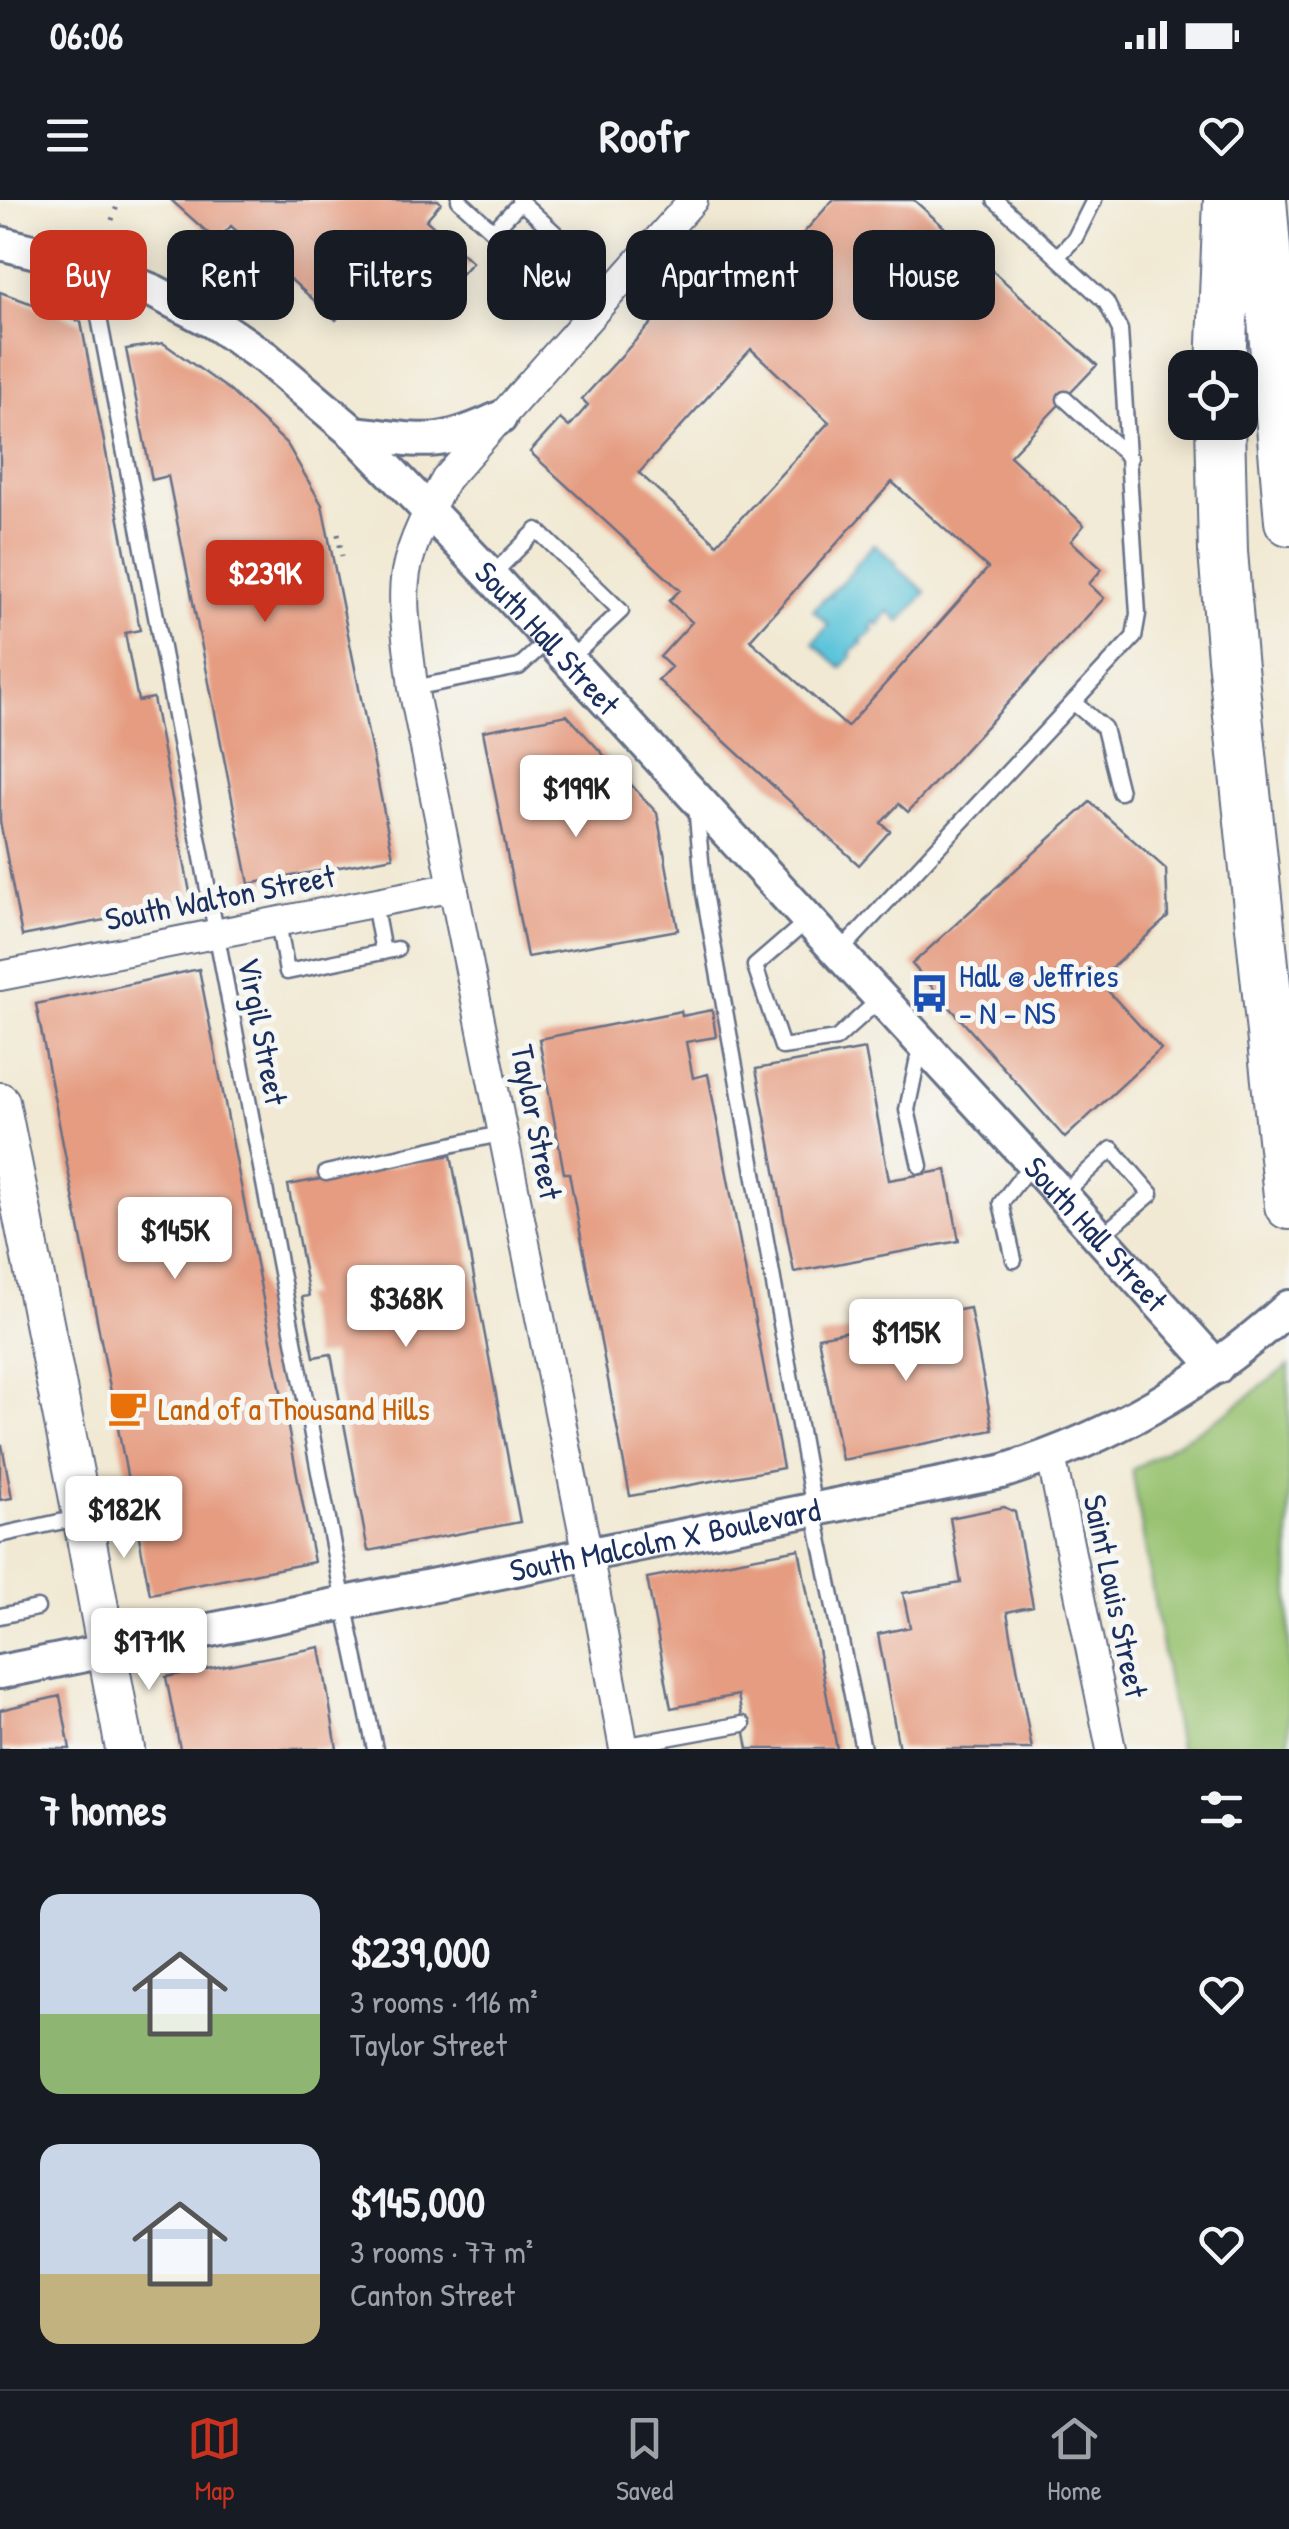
<!DOCTYPE html>
<html lang="en">
<head>
<meta charset="utf-8">
<style>
  :root { --surface:#171b24; --page:#242831; --text:#f1f3f6; --muted:#9ea1a6; --line:#363941; --accent:#c8321e }
  body { margin:0; font-family:"Patrick Hand",sans-serif; background:var(--page); color:var(--text); height:100vh; display:flex; flex-direction:column; font-size:38px; white-space:nowrap }
  * { box-sizing:border-box; margin:0 }
  p { font-size:32px; color:var(--muted) }
  .icon { flex:none; width:55px; height:55px; fill:none; stroke:currentColor; stroke-width:2; stroke-linecap:round; stroke-linejoin:round }
  .map { position:relative; height:1549px; overflow:hidden }
  .details { display:flex; flex-direction:column; background:var(--surface); flex:1 }
  .details>* { flex:none }
  .top-card { position:absolute; left:30px; top:30px; width:1230px; height:90px; display:flex; gap:20px }
  .tools { position:absolute; left:1168px; top:150px; display:grid; gap:20px }
  .tools a { display:grid; place-items:center; width:90px; height:90px; border-radius:20px; background:var(--surface); box-shadow:0 5px 25px #0003; font-size:50px }
  .price { position:absolute; translate:-50% -85px; padding:0 22px; border-radius:10px; background:#fff; color:#222; font-size:32px; line-height:65px; filter:drop-shadow(0 2px 5px #0008) }
  .price::after { content:''; position:absolute; left:50%; top:60px; width:30px; height:22px; margin-left:-15px; background:inherit; clip-path:polygon(0 0,100% 0,50% 100%) }
  .price.current { background:var(--accent); color:#fff }
  ul { padding:0; list-style:none }
  li { display:flex; align-items:center; gap:30px; height:250px; padding:0 40px }
  li span { display:grid; place-items:center; flex:none; width:280px; height:200px; border-radius:20px; color:#555 }
  li>.icon { margin-inline-start:auto }
  span .icon { width:120px; height:120px; fill:#fffc; stroke-width:1 }
  li b { font-size:42px }
  h2 { display:flex; justify-content:space-between; align-items:center; height:120px; padding:0 40px; font-size:42px }
  .pill { padding:0 35px; border-radius:20px; background:var(--surface); box-shadow:0 5px 25px #0003; font-size:35px; line-height:90px }
  .pill.current { background:var(--accent); color:#fff }
  .status { display:flex; justify-content:space-between; align-items:center; height:70px; padding:0 50px; background:var(--surface); direction:ltr }
  .status svg { height:28px; fill:currentColor }
  header { display:flex; justify-content:space-between; align-items:center; height:130px; padding:0 40px; background:var(--surface); font-size:45px; font-weight:700 }
  .dock { display:flex; justify-content:space-around; align-items:center; height:140px; border-top:2px solid var(--line); background:var(--surface); font-size:28px; color:var(--muted) }
  .dock a { display:grid; justify-items:center; gap:5px }
  .dock .current { color:var(--accent) }
  .map>svg:first-child { display:block }
  .green { fill:#96c16e; stroke:#587866; stroke-width:2.5 }
  .water { fill:#5dc5da; stroke:#3c7a9c; stroke-width:2.5 }
  .building { fill:#e59c81; fill-rule:evenodd }
  .lines { fill:none; stroke-linecap:round; stroke-linejoin:round }
  .service-casing { stroke:#667087; stroke-width:19 }
  .minor-casing { stroke:#667087; stroke-width:32 }
  .tertiary-casing { stroke:#667087; stroke-width:38 }
  .secondary-casing { stroke:#667087; stroke-width:42 }
  .motorway-casing { stroke:#667087; stroke-width:52 }
  .path { stroke:#667087; stroke-width:5; stroke-dasharray:2.5 8; stroke-linecap:butt }
  .service { stroke:#fff; stroke-width:14 }
  .minor { stroke:#fff; stroke-width:28 }
  .tertiary { stroke:#fff; stroke-width:32 }
  .secondary { stroke:#fff; stroke-width:38 }
  .motorway { stroke:#fff; stroke-width:48 }
  .labels { text-anchor:middle; dominant-baseline:central; stroke-width:10; stroke-linejoin:round; paint-order:stroke }
  .street-label { font-size:32px; fill:#1b2f5e; stroke:#f6f6f2 }
  .transit-label { font-size:32px; fill:#164399; stroke:#f6f6f2; text-anchor:start }
  .food-label { font-size:32px; fill:#c56008; stroke:#f6f6f2; text-anchor:start }
</style>
</head>
<body>
<div class="status"><b>06:06</b><svg viewBox="0 0 49 12"><path d="M0 12V9h3v3zM5 12V6h3v6zM10 12V3h3v9zM15 12V0h3v12zM26 1h20v11H26zM47 4h2v5h-2z"/></svg></div>
<header><svg class="icon" aria-label="menu" viewBox="0 0 24 24"><path d="M4 6h16M4 12h16M4 18h16"/></svg>Roofr<svg class="icon" aria-label="heart" viewBox="0 0 24 24"><path d="M12 20l-8-8c-3-5 5-10 8-4 3-6 11-1 8 4z"/></svg></header>
<div class="map">
<svg width="1289" height="1549" viewBox="0 0 1289 1549">
  <rect width="100%" height="100%" fill="#f6f6f2"/>
  <filter id="ink" filterUnits="userSpaceOnUse"><feTurbulence type="fractalNoise" baseFrequency=".01" numOctaves="2"/><feDisplacementMap in="SourceGraphic" scale="20" xChannelSelector="R" yChannelSelector="G"/><feConvolveMatrix kernelMatrix="1 2 1 2 8 2 1 2 1" color-interpolation-filters="sRGB"/></filter>
  <filter id="wash" filterUnits="userSpaceOnUse"><feTurbulence type="fractalNoise" baseFrequency=".0048" numOctaves="4" result="noise"/><feDisplacementMap in="SourceGraphic" scale="40" xChannelSelector="R" yChannelSelector="G"/><feGaussianBlur stdDeviation="2.25" result="paint"/><feColorMatrix in="noise" values="0 0 0 0 0 0 0 0 0 0 0 0 0 0 0 0 0 1.4 0 .05"/><feComposite in="paint" operator="in"/></filter>
  <g filter="url(#wash)">
    <rect width="100%" height="100%" fill="#f1e9d3"/>
    <path class="green" d="M1289,1165v384h-110l-47,-279 96,-58z"/>
    <path class="water" d="M874,344l22,19 -1,3 31,26 -26,30 -12,-11 -9,14 -4,-3 -4,5 3,4 -14,10 2,3 -12,8 2,4 -11,12 -28,-25 16,-18 -16,-15 13,-13 5,-1 -2,-2 25,-24 -1,-3z"/>
    <g id="blocks">
      <path class="building" d="M171,0h267l3,3 -15,17 46,42 -45,50 -48,-42 -43,50 -105,-94 -14,15z
        M833,0h81l183,165 -87,91 74,69 -13,16 31,28 -13,15 15,14 -196,214 -9,-8 -18,19 9,8 -31,34 -201,-185 13,-13 -11,-10 32,-35 -23,-21 11,-11 -150,-138 30,-33 9,8 19,-22 -6,-6 138,-151 38,36zM751,149l78,73 -112,122 -78,-71zM892,282l96,86 -141,159 -97,-87z
        M0,92l81,30 59,308 -15,3 13,68 15,-3 39,205 -170,33 -22,-115z
        M163,143l65,46 59,55 35,61 71,352 -144,27 -81,-408 -16,4 -26,-131z
        M567,515l90,98 21,117 -151,27 -44,-226z
        M1090,602l76,67 2,48 -70,63 63,69 -96,89 -153,-174z
        M199,769l115,593 -164,32 -114,-590z
        M712,810l4,27 -30,5 7,36 15,-4 75,394 -153,28 -61,-323h-5l-25,-134 142,-28 1,5z
        M865,849l24,131 57,-10 13,71 -165,31 -38,-203z
        M451,955l69,367 -152,29 -37,-197 -17,3 -12,-60 7,-1 -21,-111z
        M970,1108l23,122 -151,30 -24,-123z
        M2,1245l10,53 -12,2v-54z
        M1004,1307l11,5 18,94 -26,6 25,137h-133l-21,-115 32,-7 -7,-34 58,-10 -11,-65z
        M799,1349l38,200h-89l-10,-54 -67,13 -24,-130z
        M320,1447l17,102h-157l-14,-72z
        M60,1496l10,53h-70v-39z"/>
    </g>
  </g>
  <g filter="url(#ink)">
    <use href="#blocks" fill-opacity="0" stroke="#667087" stroke-width="2.5"/>
    <g class="lines">
      <defs>
        <path id="service" d="M459,0l34,31 28,-29
          M519,0l96,88
          M1057,57l18,-19 19,-38
          M89,65l255,1338 31,146
          M1065,199l65,59
          M491,376l46,-46 84,81 -52,49
          M413,488l106,-21 30,-28
          M1074,503l30,25 16,64
          M696,605l8,88 110,616 49,240
          M374,703l9,49
          M807,721l-52,45 27,81 54,-8 44,-40
          M278,722l9,50 110,-23
          M838,754l296,-317 4,-23 -18,-284 -14,-28 -111,-102
          M920,966l-13,-56 14,-67
          M326,973l178,-40
          M1063,994l49,-45 39,45 -51,43
          M1014,1060l-13,-57 31,-40
          M0,1335l82,-18
          M0,1416l37,-8
          M623,1546l120,-22"/>
        <path id="minor" d="M0,776l454,-89
          M1051,1256l60,293
          M624,1549l-30,-164 -181,-897c-3,-36 -13,-79 -7,-116 6,-32 24,-65 40,-93l247,-279"/>
        <g id="tertiary">
          <path id="s1" d="M0,43l89,22 64,26 60,31 53,36 88,75 137,143 541,586 185,205"/>
          <path d="M354,233c68,7 81,16 146,-15"/>
          <path id="s2" d="M0,1472l1001,-200c112,-35 201,-87 288,-165"/>
        </g>
        <path id="secondary" d="M0,902l76,381 49,266"/>
        <path id="motorway" d="M1262,0l27,321
          M1221,168l7,-168
          M1220,222l3,130 9,106 57,547"/>
      </defs>
      <use href="#service" class="service-casing"/>
      <use href="#minor" class="minor-casing"/>
      <use href="#tertiary" class="tertiary-casing"/>
      <use href="#secondary" class="secondary-casing"/>
      <use href="#motorway" class="motorway-casing"/>
      <path class="path" d="M112,20l7,-20
        M338,334l4,22"/>
      <use href="#service" class="service"/>
      <use href="#minor" class="minor"/>
      <use href="#tertiary" class="tertiary"/>
      <use href="#secondary" class="secondary"/>
      <use href="#motorway" class="motorway"/>
    </g>
  </g>
  <defs>
    <symbol id="bus-bare" viewBox="-9 -9 18 18"><path d="M-5-6H5V4H4V6H2V4H-2V6H-4V4H-5ZM-3.5-4V0h7V-4ZM-3.5 1.2v1.5H-2V1.2ZM2 1.2v1.5H3.5V1.2Z" fill="#1a4fb4" stroke="#f6f6f2" stroke-width="2.5" paint-order="stroke"/></symbol>
    <symbol id="cafe-bare" viewBox="-9 -9 18 18"><path d="M-5.5-4.5H6V0H3Q3 3.5 0 3.5H-2.5Q-5.5 3.5-5.5 0ZM3-3.2v2h1.7v-2ZM-6 4.5H4V6H-6Z" fill="#e8710a" stroke="#f6f6f2" stroke-width="2.5" paint-order="stroke"/></symbol>
  </defs>
  <g fill-rule="evenodd">
    <use href="#bus-bare" x="902" y="766" width="55" height="55"/>
    <use href="#cafe-bare" x="100" y="1180" width="55" height="55"/>
  </g>
  <g class="labels">
    <g class="street-label">
      <text stroke="none"><textPath href="#s1" startOffset="690">South Hall Street</textPath></text>
      <text transform="translate(220 697) rotate(-11)">South Walton Street</text>
      <text transform="translate(263 831) rotate(79)">Virgil Street</text>
      <text transform="translate(537 922) rotate(79)">Taylor Street</text>
      <text stroke="none"><textPath href="#s1" startOffset="1500">South Hall Street</textPath></text>
      <text stroke="none"><textPath href="#s2" startOffset="678">South Malcolm X Boulevard</textPath></text>
      <text transform="translate(1116 1396) rotate(78)">Saint Louis Street</text>
    </g>
    <g class="transit-label">
      <text x="959" y="775">Hall @ Jeffries<tspan x="959" dy="37">- N - NS</tspan></text>
    </g>
    <g class="food-label">
      <text x="158" y="1208">Land of a Thousand Hills</text>
    </g>
  </g>
</svg>
<div class="tools">
<a><svg class="icon" aria-label="locate" viewBox="0 0 24 24"><circle cx="12" cy="12" r="6"/><path d="M12 2v4M12 18v4M2 12h4M18 12h4"/></svg></a>
</div>
<b class="price current" style="left:265px;top:425px">$239K</b>
<b class="price" style="left:576px;top:640px">$199K</b>
<b class="price" style="left:175px;top:1082px">$145K</b>
<b class="price" style="left:406px;top:1150px">$368K</b>
<b class="price" style="left:906px;top:1184px">$115K</b>
<b class="price" style="left:124px;top:1361px">$182K</b>
<b class="price" style="left:149px;top:1493px">$171K</b>
<div class="top-card">
<a class="pill current">Buy</a>
<a class="pill">Rent</a>
<a class="pill">Filters</a>
<a class="pill">New</a>
<a class="pill">Apartment</a>
<a class="pill">House</a>
</div>
</div>
<section class="details">
<h2>7 homes<svg class="icon" aria-label="filters" viewBox="0 0 24 24"><path d="M4 7h16M4 17h16"/><circle cx="9" cy="7" r="2"/><circle cx="15" cy="17" r="2"/></svg></h2>
<ul>
<li><span style="background:linear-gradient(#c9d6e8 60%,#8fb573 0)"><svg class="icon" aria-label="home" viewBox="0 0 24 24"><path d="M3 11l9-7 9 7M6 9v11h12V9"/></svg></span><div><b>$239,000</b><p>3 rooms · 116 m²</p><p>Taylor Street</p></div><svg class="icon" aria-label="heart" viewBox="0 0 24 24"><path d="M12 20l-8-8c-3-5 5-10 8-4 3-6 11-1 8 4z"/></svg></li>
<li><span style="background:linear-gradient(#c9d6e8 65%,#c2b280 0)"><svg class="icon" aria-label="home" viewBox="0 0 24 24"><path d="M3 11l9-7 9 7M6 9v11h12V9"/></svg></span><div><b>$145,000</b><p>3 rooms · 77 m²</p><p>Canton Street</p></div><svg class="icon" aria-label="heart" viewBox="0 0 24 24"><path d="M12 20l-8-8c-3-5 5-10 8-4 3-6 11-1 8 4z"/></svg></li>
</ul>
</section>
<nav class="dock">
<a class="current"><svg class="icon" aria-label="map" viewBox="0 0 24 24"><path d="M3 6l6-2 6 2 6-2v14l-6 2-6-2-6 2zM9 4v14M15 6v14"/></svg>Map</a>
<a><svg class="icon" aria-label="saved" viewBox="0 0 24 24"><path d="M7 4h10v16l-5-4-5 4z"/></svg>Saved</a>
<a><svg class="icon" aria-label="home" viewBox="0 0 24 24"><path d="M3 11l9-7 9 7M6 9v11h12V9"/></svg>Home</a>
</nav>
</body>
</html>
